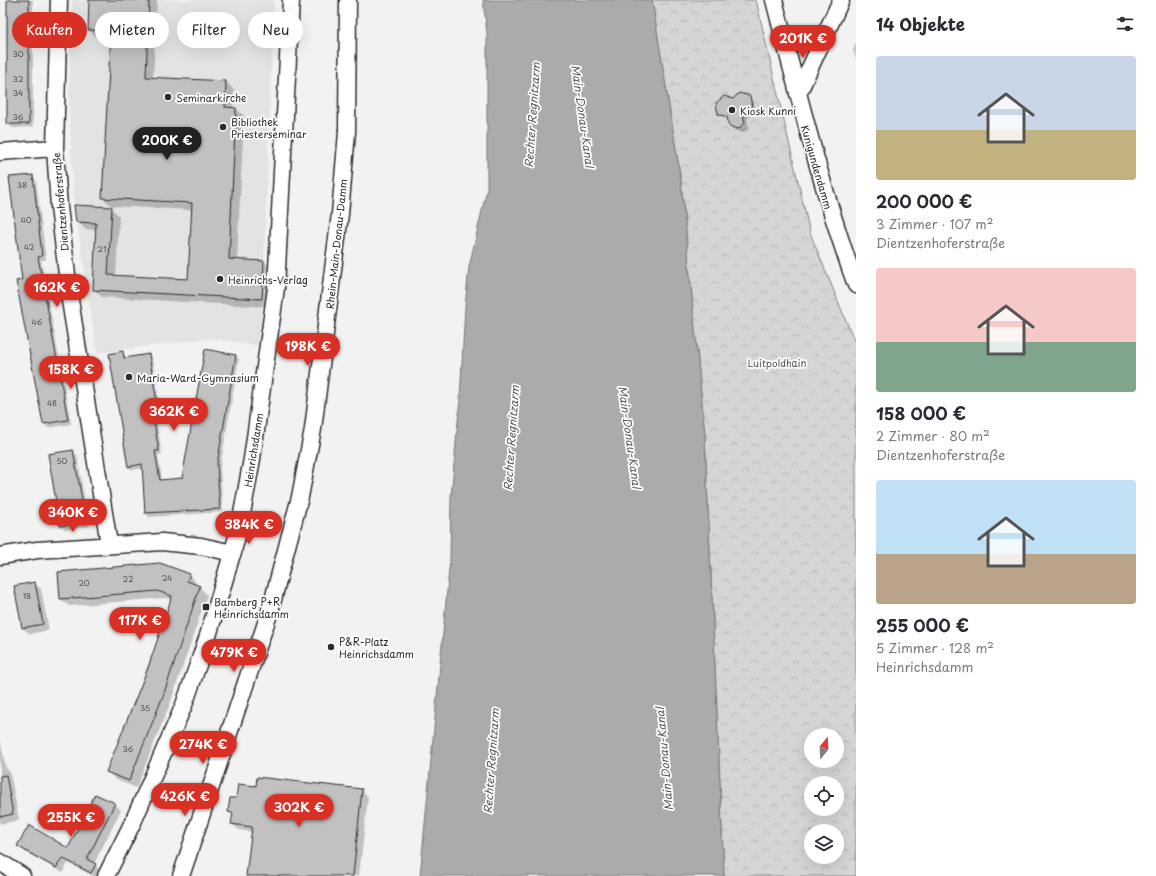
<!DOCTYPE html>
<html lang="de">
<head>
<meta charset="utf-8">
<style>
  :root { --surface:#fff; --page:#f7f7f7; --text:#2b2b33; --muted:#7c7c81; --accent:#d93025 }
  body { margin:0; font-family:"Playpen Sans",sans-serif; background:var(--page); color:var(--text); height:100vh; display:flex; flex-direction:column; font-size:15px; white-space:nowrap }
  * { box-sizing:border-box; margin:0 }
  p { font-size:13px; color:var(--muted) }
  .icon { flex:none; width:22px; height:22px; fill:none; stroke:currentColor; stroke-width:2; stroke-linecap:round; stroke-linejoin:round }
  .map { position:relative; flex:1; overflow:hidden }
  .sheet { display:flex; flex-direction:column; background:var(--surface); width:300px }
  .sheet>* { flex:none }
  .guide { position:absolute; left:12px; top:12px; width:380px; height:36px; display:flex; gap:8px }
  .needle { width:26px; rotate:18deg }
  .fabs { position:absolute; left:804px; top:728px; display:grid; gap:8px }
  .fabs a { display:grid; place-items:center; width:40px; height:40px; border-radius:50%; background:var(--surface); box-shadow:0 4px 16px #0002; font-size:20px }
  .price { position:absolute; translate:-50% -34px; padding:0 9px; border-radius:14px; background:var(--accent); color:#fff; font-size:13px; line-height:26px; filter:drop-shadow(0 1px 2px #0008) }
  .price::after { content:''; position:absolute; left:50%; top:24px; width:12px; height:9px; margin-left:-6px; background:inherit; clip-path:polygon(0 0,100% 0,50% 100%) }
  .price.current { background:#222; color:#fff }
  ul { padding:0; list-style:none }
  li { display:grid; align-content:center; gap:8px; height:212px; padding:0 20px }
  li span { display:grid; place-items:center; height:124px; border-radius:4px; color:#555 }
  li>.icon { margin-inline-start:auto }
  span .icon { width:72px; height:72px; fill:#fffc; stroke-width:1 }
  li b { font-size:17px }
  h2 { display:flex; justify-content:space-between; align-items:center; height:48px; padding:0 20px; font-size:17px }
  .chip { padding:0 14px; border-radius:18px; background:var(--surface); box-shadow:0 4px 16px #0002; font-size:14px; line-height:36px }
  .chip.current { background:var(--accent); color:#fff }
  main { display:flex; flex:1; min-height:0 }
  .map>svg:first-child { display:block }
  .built { fill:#e3e3e3 }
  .park { fill:url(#park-crowns); stroke:#808080; fill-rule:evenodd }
  .water { fill:#ababab; stroke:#787878 }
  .shadow { fill:#0003 }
  .building { fill:#c1c1c1; stroke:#2b2b2b }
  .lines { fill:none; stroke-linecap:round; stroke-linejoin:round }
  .minor-casing { stroke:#2b2b2b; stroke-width:19 }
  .minor { stroke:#fff; stroke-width:16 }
  .poi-dot { fill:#2b2b2b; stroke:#fff; stroke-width:1.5 }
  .labels { text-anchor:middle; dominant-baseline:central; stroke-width:3.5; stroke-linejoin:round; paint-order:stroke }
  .number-label { font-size:8px; fill:#505050 }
  .poi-label { font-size:10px; fill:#2b2b2b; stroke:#fff; text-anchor:start }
  .street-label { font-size:10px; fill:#2b2b2b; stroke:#fff }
  .park-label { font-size:10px; fill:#565656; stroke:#fff }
  .water-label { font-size:11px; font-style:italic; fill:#585858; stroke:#fff }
</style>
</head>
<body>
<main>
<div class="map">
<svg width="856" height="876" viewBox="0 0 856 876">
  <defs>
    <pattern id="park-crowns" width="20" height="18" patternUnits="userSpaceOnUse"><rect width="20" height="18" fill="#d5d5d5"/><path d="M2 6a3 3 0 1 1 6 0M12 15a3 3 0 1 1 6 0" fill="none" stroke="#b7b7b7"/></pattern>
  </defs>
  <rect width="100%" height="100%" fill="#f2f2f2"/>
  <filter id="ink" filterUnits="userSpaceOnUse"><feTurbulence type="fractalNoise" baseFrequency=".025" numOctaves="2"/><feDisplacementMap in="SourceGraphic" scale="8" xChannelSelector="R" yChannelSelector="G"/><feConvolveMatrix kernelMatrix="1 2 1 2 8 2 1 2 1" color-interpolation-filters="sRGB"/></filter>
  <g filter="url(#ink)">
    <path class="built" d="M72,0h202l-10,261 -4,71 -2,14 -47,-8 -114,15 -24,-157 -4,-96z"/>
    <path class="park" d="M652,0h104l54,233 46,112v531h-132l-19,-440 -24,-255zM811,735h26v26h-26zM811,783h26v26h-26zM811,831h26v26h-26z"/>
    <path class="water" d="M483,0h169l29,181 24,255 19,440h-304l30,-317 1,-62 9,-98 5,-92 4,-40 18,-78v-156z"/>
    <path class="shadow" d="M8,0h25v127l-21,1 -4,-5z
      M90,0h67l-4,78 73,4 8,8 -1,18h3l8,8 -7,144 27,1 8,8 -2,38 -168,-10 -8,-8 3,-59 -12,-1 -8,-8 34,-13 8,8 -3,61 73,3 3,-70 -81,-4 -8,-8 8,-160h-14l-8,-8z
      M856,42v17l-3,-8z
      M749,97l4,4 2,10 -8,8 2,9 -6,5 -9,-3 -4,-5 -1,-5 -7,-4 10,4v-2l-13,-4 14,-14z
      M32,176l4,4 10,80h-5l30,164 -23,4 -4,-4 -21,-144z
      M123,352l4,7 21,-4 4,4 8,48h-6l8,47 -4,1 4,25 21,-1 53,-123 3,3 -19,109 3,44 -74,5 -3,-4 -3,-45 -11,2 -3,-4z
      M73,451l4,4 12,71 -24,4 -4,-4z
      M59,573l130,2 7,7 -1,3 5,2 7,8 -37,109 -34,84 -21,-9 -7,-7 64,-172 -7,-2 -96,8 -8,-7z
      M34,583l7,6 8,41 -19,4 -7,-6 -8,-42z
      M0,739l6,29 4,4 9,48 -19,4z
      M257,787l105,3 6,7 -9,79h-112l5,-44 -13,-2 -7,-6 1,-8 -4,-4 8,-13z
      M95,795l20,9 6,6 -27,54 7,7 -2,5h-6l-25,-13 -5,10 -38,-21 -6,-7 49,4z"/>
    <path class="building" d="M7,0h22v124h-22z
      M89,0h60l-3,77 80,4 -1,26 11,1 -7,151 35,2 -2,38 -169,-9 3,-67 -20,-1 -2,-17 38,2 -4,68 80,4 4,-76 -90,-5 9,-167 -23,-1z
      M739,93l11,3 2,11 -9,7 2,9 -7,6 -9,-3 -2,-9 -9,-3 -2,-11 8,-7 9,3z
      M33,175l9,81 -4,1 30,163 -25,4 -27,-143 6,-1 -13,-103z
      M205,349l31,6 -19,109 3,45 -75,4 -3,-49 -14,3 -19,-113 14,-3 1,7 25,-4 8,49 -6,1 8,47h-4l5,29 22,-2z
      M73,450l13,72 -26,4 -12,-72z
      M160,563l30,11 -3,7 13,5 -37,110 -34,85 -23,-9 42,-104 24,-72 -15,-5 -97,8 -2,-27z
      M35,582l8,42 -21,4 -8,-42z
      M6,775l7,39 -13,3v-41z
      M257,777l105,12 -9,87h-107l6,-49 -21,-3 2,-11 -5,-1 2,-14h6l2,-14 18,2z
      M95,794l20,9 -28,56 9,5 -5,9 -29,-15 -6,10 -39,-22 12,-21 39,23z"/>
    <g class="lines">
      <defs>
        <path id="minor" d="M59,0l-4,148 4,59 11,93 39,244
          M774,0c25,97 48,191 82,285
          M798,94l43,-94
          M0,152l55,-4
          M0,556l37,-6 125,-8 39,4 32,7
          M0,862l22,14
          M106,876l27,-54 51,-117 24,-69 31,-106 13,-71 24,-171 15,-288
          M181,876l89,-265 30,-114 13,-68 27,-215 7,-82 1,-132"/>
      </defs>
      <use href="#minor" class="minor-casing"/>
      <use href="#minor" class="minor"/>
    </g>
  </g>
  <g class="poi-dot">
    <circle cx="168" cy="97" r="4"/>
    <circle cx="732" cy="110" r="4"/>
    <circle cx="223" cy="127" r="4"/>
    <circle cx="220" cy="279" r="4"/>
    <circle cx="129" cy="377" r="4"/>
    <rect x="202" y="603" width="8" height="8" rx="2"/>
    <circle cx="331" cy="647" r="4"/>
  </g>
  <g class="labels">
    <g class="number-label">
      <text x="18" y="54">30</text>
      <text x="18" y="79">32</text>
      <text x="18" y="93">34</text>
      <text x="18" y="117">36</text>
      <text x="22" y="185">38</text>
      <text x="26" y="220">40</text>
      <text x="29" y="247">42</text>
      <text x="102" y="249">21</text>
      <text x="37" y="322">46</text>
      <text x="52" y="403">48</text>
      <text x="62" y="461">50</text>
      <text x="167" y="578">24</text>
      <text x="128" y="579">22</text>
      <text x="84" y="583">20</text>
      <text x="27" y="596">18</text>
      <text x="145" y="708">35</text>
      <text x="128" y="749">36</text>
    </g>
    <g class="poi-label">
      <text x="176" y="97">Seminarkirche</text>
      <text x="740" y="110">Kiosk Kunni</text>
      <text x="231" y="121">Bibliothek<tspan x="231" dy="12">Priesterseminar</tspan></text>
      <text x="228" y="279">Heinrichs-Verlag</text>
      <text x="137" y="377">Maria-Ward-Gymnasium</text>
      <text x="214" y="601">Bamberg P+R<tspan x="214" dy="12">Heinrichsdamm</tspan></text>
      <text x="339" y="641">P&amp;R-Platz<tspan x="339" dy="12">Heinrichsdamm</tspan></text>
    </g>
    <g class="street-label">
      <text transform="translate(817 167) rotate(74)">Kunigundendamm</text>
      <text transform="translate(60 202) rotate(-95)">Dientzenhoferstraße</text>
      <text transform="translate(336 244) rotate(-84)">Rhein-Main-Donau-Damm</text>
      <text transform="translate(253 450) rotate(-81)">Heinrichsdamm</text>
    </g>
    <g class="park-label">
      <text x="777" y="362">Luitpoldhain</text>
    </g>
    <g class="water-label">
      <text transform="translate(532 115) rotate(-86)">Rechter Regnitzarm</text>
      <text transform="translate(583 116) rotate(82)">Main-Donau-Kanal</text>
      <text transform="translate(630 437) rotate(82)">Main-Donau-Kanal</text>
      <text transform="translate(511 438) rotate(-86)">Rechter Regnitzarm</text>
      <text transform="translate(664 759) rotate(-95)">Main-Donau-Kanal</text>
      <text transform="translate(491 761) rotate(-86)">Rechter Regnitzarm</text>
    </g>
  </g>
</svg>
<div class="fabs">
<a><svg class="needle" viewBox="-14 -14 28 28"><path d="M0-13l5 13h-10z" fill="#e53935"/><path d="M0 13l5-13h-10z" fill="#7c7c81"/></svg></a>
<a><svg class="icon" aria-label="locate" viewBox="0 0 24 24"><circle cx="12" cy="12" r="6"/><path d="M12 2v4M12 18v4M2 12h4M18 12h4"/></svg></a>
<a><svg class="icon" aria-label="layers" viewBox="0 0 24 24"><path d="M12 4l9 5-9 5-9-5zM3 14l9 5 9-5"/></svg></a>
</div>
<b class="price" style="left:803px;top:59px">201K €</b>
<b class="price current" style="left:167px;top:161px">200K €</b>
<b class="price" style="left:57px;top:308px">162K €</b>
<b class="price" style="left:308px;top:367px">198K €</b>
<b class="price" style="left:71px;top:390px">158K €</b>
<b class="price" style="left:174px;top:432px">362K €</b>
<b class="price" style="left:73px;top:533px">340K €</b>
<b class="price" style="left:249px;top:545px">384K €</b>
<b class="price" style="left:140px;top:641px">117K €</b>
<b class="price" style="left:234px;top:673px">479K €</b>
<b class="price" style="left:203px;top:765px">274K €</b>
<b class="price" style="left:185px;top:817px">426K €</b>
<b class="price" style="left:299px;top:828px">302K €</b>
<b class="price" style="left:71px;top:838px">255K €</b>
<div class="guide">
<a class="chip current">Kaufen</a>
<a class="chip">Mieten</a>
<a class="chip">Filter</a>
<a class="chip">Neu</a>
</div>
</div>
<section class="sheet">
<h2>14 Objekte<svg class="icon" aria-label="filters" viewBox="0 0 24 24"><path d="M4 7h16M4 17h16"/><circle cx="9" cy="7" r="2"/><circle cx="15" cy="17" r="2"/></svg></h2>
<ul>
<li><span style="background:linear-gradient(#c9d6e8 60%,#c2b280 0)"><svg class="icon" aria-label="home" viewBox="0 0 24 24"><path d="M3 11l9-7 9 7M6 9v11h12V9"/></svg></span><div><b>200 000 €</b><p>3 Zimmer · 107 m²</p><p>Dientzenhoferstraße</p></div></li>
<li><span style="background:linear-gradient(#f6c9c9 60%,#7fa58c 0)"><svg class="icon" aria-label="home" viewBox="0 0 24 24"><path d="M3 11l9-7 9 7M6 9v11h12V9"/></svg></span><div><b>158 000 €</b><p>2 Zimmer · 80 m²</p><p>Dientzenhoferstraße</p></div></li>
<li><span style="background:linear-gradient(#bfe0f5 60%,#b9a48a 0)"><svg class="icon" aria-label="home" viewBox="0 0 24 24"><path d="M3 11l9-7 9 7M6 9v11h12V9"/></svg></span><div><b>255 000 €</b><p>5 Zimmer · 128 m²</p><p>Heinrichsdamm</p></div></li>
</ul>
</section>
</main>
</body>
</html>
